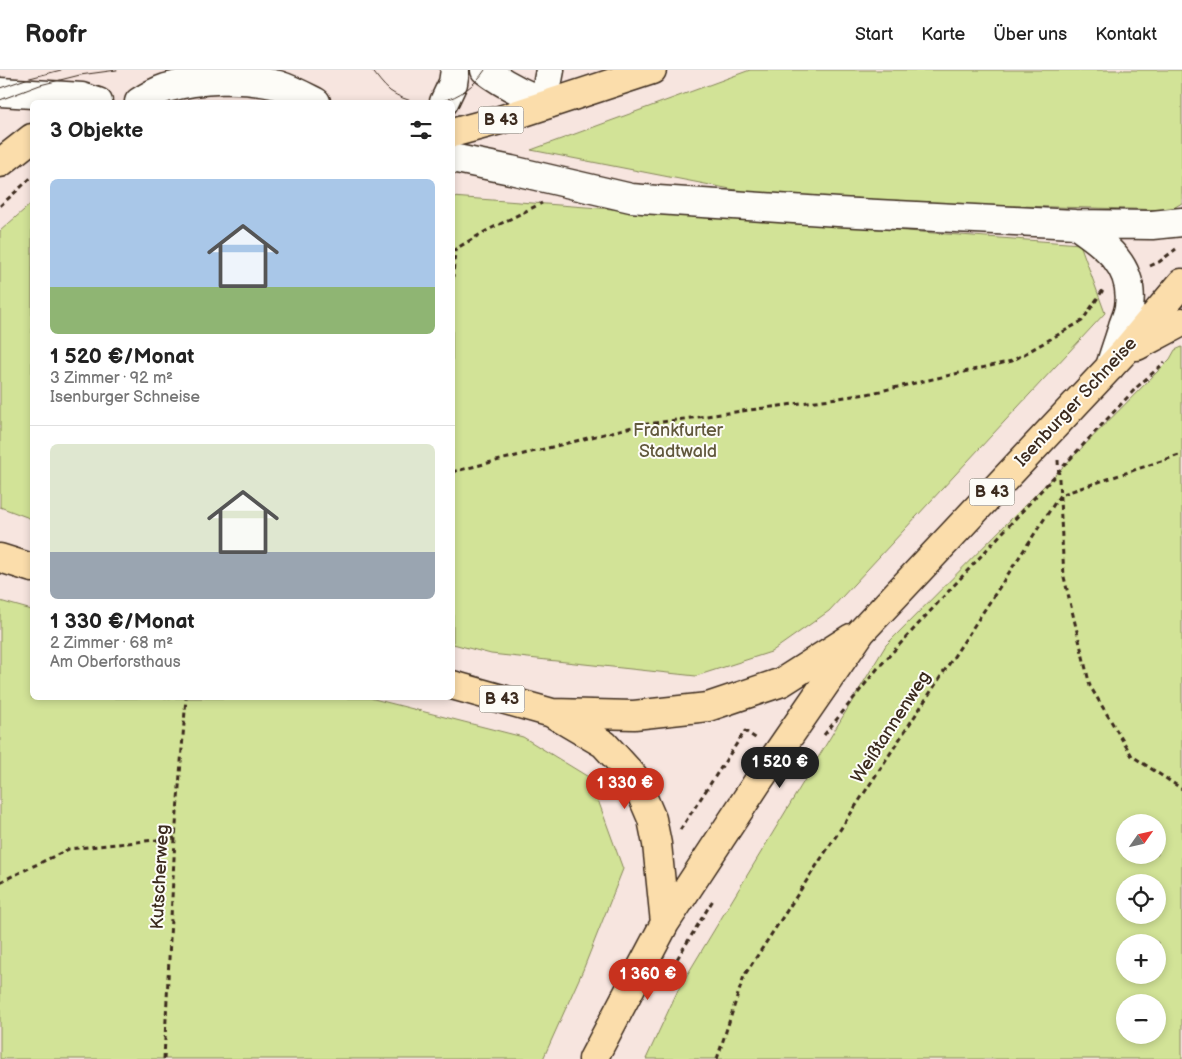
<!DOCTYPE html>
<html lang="de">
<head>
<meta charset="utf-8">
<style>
  :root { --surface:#fff; --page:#f2f2f2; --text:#222; --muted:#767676; --line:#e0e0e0; --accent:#c8321e }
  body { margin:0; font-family:"Balsamiq Sans",sans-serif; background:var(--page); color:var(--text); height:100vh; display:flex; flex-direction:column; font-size:19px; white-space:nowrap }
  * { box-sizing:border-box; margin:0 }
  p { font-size:16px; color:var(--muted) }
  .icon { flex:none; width:28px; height:28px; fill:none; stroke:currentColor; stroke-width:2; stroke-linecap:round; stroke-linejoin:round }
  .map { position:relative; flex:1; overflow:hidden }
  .details { position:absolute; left:30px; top:30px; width:425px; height:600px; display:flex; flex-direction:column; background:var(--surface); border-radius:8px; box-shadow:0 2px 8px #0003 }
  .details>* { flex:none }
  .needle { width:32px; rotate:56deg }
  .tools { position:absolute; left:1116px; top:744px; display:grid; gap:10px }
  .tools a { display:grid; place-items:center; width:50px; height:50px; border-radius:50%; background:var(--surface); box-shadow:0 2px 8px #0003; font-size:25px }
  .price { position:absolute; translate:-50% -42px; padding:0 11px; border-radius:18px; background:var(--accent); color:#fff; font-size:16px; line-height:32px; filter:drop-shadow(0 1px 2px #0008) }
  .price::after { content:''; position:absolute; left:50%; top:30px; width:15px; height:11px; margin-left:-8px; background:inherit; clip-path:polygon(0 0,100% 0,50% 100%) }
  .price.selected { background:#222; color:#fff }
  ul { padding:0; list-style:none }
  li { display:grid; align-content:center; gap:10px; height:265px; padding:0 20px }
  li+li { border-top:1px solid var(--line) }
  li span { display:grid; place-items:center; height:155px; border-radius:8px; color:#555 }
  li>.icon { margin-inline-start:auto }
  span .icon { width:90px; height:90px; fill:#fffc; stroke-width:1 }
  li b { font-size:21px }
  h2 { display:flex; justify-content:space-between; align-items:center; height:60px; padding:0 20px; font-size:21px }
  header { display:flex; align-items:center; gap:30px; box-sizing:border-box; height:70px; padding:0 25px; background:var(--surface); border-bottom:1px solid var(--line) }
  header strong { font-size:24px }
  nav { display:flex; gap:28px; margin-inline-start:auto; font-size:18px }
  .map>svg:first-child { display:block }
  .green { fill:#d2e397; stroke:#86865a; fill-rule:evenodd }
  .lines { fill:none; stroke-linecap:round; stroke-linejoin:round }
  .minor-casing { stroke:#3b2a1e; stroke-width:31 }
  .major-casing { stroke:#3b2a1e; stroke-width:31 }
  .path { stroke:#3b2a1e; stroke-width:3; stroke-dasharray:5 4; stroke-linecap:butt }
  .minor { stroke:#fdfcf7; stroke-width:28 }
  .major { stroke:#fbddab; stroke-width:28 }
  .tram { stroke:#3b2a1e; stroke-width:1 }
  .labels { text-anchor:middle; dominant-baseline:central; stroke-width:4; stroke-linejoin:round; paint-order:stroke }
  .shield { fill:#fdfcf7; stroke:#75695f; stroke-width:1 }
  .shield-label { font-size:16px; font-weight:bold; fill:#3b2a1e }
  .street-label { font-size:18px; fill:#3b2a1e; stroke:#fdfcf7 }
  .park-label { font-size:18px; fill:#61583c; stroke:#fdfcf7 }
</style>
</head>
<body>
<header>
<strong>Roofr</strong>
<nav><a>Start</a><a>Karte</a><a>Über uns</a><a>Kontakt</a></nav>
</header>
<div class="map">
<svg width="1182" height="989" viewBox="0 0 1182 989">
  <rect width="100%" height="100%" fill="#f7e5df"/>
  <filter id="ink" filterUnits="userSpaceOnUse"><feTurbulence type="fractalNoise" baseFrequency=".02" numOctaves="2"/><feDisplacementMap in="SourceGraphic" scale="10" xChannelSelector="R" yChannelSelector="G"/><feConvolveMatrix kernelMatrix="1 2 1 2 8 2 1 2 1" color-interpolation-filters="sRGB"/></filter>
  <g filter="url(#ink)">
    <path class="green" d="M750,0h432v133l-12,7 -383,-10 -256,-50z
      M452,127l628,47 25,69 -276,298 -58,41 -75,24 -205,-22 -38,-10z
      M32,133v316l-32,-12v-276z
      M1182,277v712h-536l32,-69 208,-345 284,-286 5,-9zM1125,752h33v33h-33zM1158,812v33h-33v-33zM1125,872h33v33h-33zM1125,932h33v33h-33z
      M0,531l32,9v88h338l153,39 67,41 33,91 -40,101 -40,89h-543z"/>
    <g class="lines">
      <defs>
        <path id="minor" d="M485,0c19,15 41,25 63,34l-1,-18 3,-16
          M0,22l82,5 16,5
          M139,32c9,-6 18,-11 27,-14 34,-10 78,-11 112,-3 13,4 26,11 38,17
          M444,32l9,-19 2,-13
          M452,88l59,12 120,28 12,1 195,13 237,12 77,1 30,-3
          M1075,154c30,21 60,42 54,83 -1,7 -4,13 -6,19 -4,14 -9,27 -13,41"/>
        <path id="major" d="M452,63l48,-13 152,-50
          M0,93l32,-25
          M1137,276l45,-24
          M0,488l32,10
          M452,615l100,28 82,2 74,-8 74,-25 69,-44
          M553,644l51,30 30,33 18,42 5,25 8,79
          M593,989l72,-136 94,-143 102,-148 263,-280 58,-69"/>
      </defs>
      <use href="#minor" class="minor-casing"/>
      <use href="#major" class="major-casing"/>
      <path class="path" d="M0,136l32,-29
        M452,181l34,-20 56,-28
        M1150,196l9,-4 17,-13
        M452,218l3,-37
        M1058,390l6,117 26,109 42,70 50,33
        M452,402l188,-47 227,-31 145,-33 70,-40 21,-31
        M824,665l54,-67 205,-223 54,-58 28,-25
        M680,760l65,-99 12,8
        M0,812l69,-33 106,-11
        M677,889l36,-59
        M164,989l11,-221 11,-140
        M717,989l27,-83 316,-481 122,-41"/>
      <use href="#minor" class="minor"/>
      <use href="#major" class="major"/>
      <path class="tram" d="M372,0c5,7 11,15 18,21 33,23 74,11 95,-21
        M0,18l26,-9 35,-9
        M0,30l40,-15 40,-10 37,-5"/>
    </g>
  </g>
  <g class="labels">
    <g class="shield">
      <rect x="478.5" y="36.5" width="45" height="27" rx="4"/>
      <rect x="969.5" y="408.5" width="45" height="27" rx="4"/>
      <rect x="479.5" y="615.5" width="45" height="27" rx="4"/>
    </g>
    <g class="shield-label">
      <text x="501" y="50">B 43</text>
      <text x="992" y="422">B 43</text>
      <text x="502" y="629">B 43</text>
    </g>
    <g class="street-label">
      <text transform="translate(1076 332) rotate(-47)">Isenburger Schneise</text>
      <text transform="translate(891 657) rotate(-57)">Weißtannenweg</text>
      <text transform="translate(160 807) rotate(-87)">Kutscherweg</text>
    </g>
    <g class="park-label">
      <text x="678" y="360">Frankfurter<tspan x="678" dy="21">Stadtwald</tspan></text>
    </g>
  </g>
</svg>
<div class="tools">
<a><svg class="needle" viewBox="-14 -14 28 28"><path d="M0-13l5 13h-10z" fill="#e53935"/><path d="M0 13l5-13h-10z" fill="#767676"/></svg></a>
<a><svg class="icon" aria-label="locate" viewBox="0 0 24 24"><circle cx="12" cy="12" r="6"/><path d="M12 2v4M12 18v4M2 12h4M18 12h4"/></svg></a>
<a>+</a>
<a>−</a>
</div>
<b class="price selected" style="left:780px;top:719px">1 520 €</b>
<b class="price" style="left:625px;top:740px">1 330 €</b>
<b class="price" style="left:648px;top:931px">1 360 €</b>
<section class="details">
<h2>3 Objekte<svg class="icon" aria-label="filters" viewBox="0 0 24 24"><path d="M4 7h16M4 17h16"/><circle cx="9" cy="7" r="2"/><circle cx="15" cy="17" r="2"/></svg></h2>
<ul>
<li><span style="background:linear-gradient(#a9c7e8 70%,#8fb573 0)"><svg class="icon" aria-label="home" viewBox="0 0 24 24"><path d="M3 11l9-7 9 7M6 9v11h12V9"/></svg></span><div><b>1 520 €/Monat</b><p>3 Zimmer · 92 m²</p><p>Isenburger Schneise</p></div></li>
<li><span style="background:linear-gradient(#dfe7d0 70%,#9aa5b1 0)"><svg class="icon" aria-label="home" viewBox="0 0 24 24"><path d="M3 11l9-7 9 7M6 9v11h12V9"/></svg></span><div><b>1 330 €/Monat</b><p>2 Zimmer · 68 m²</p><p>Am Oberforsthaus</p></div></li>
</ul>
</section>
</div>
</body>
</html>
